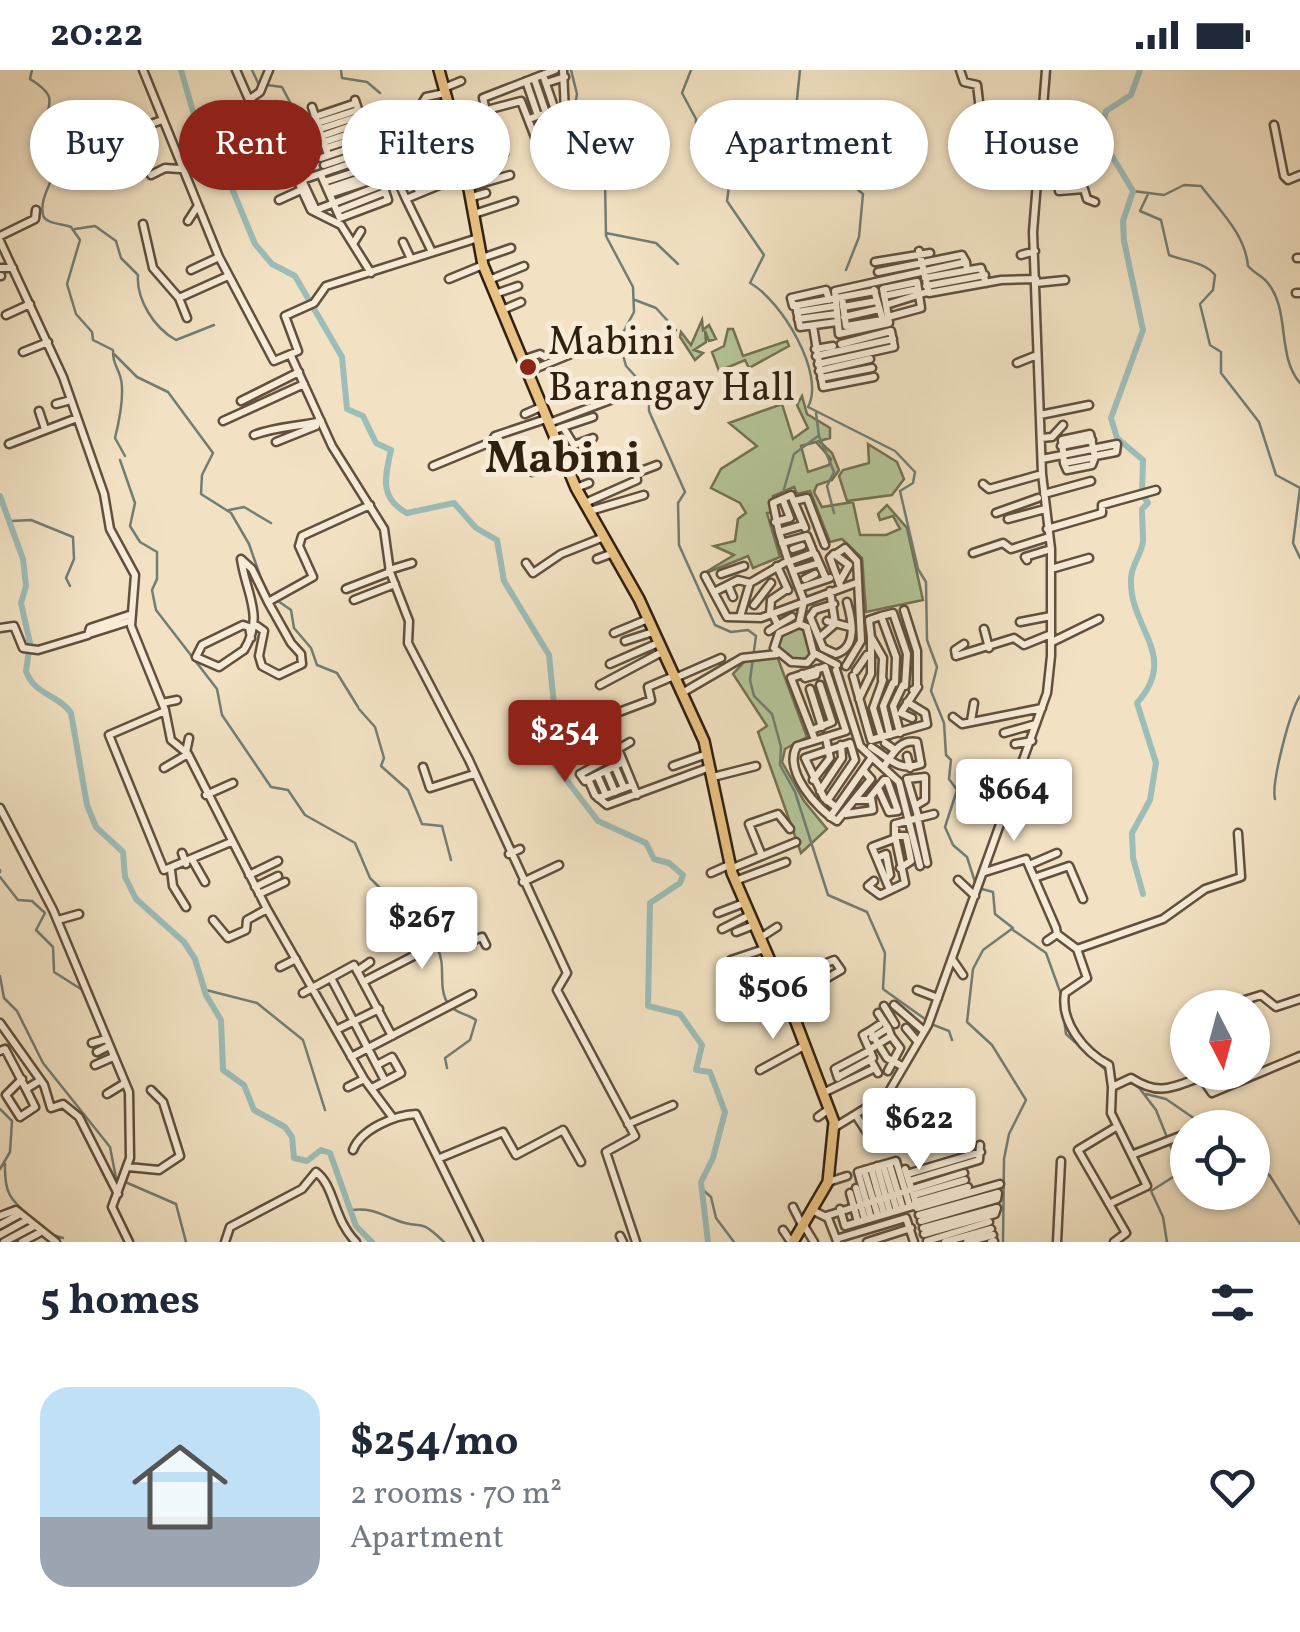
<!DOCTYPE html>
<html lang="en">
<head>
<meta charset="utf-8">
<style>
  :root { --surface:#fff; --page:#f6f6f7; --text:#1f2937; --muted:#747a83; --accent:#8f2418 }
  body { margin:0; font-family:Vollkorn,serif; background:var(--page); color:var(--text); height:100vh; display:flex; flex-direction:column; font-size:38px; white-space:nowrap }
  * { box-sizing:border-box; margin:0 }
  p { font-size:32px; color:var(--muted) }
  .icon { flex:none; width:55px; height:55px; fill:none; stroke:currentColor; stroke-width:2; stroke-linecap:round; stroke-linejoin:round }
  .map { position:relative; height:1172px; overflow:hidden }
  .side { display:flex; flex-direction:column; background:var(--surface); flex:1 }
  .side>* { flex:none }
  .hud { position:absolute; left:30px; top:30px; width:1240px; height:90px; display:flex; gap:20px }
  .needle { width:65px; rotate:174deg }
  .fabs { position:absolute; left:1170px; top:920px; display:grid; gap:20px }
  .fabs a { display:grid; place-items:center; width:100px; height:100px; border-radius:50%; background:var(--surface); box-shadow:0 2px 8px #0004; font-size:50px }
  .price { position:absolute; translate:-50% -85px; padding:0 22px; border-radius:10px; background:#fff; color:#222; font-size:32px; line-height:65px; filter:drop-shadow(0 2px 5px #0008) }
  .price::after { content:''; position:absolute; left:50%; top:60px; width:30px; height:22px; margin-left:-15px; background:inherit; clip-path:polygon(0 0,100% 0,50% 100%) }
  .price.current { background:var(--accent); color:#fff }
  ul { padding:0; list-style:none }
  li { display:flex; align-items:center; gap:30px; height:250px; padding:0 40px }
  li span { display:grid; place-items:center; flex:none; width:280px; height:200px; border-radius:30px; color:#555 }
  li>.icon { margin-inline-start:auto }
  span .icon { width:120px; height:120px; fill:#fffc; stroke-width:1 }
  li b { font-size:42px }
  h2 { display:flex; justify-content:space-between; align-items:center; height:120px; padding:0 40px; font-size:42px }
  .pill { padding:0 35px; border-radius:45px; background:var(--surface); box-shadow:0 2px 8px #0004; font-size:35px; line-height:90px }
  .pill.current { background:var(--accent); color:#fff }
  .status { display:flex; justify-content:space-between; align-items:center; height:70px; padding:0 50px; background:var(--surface); direction:ltr }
  .status svg { height:28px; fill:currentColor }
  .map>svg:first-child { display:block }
  .green { fill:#b4c498; stroke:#727254; stroke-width:2.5; fill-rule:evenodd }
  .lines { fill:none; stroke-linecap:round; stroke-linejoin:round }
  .stream { stroke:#717e75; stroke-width:2.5 }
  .river { stroke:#9cbdb8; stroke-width:6 }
  .minor-casing { stroke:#60503d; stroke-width:11 }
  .major-casing { stroke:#302010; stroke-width:14 }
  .minor { stroke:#f7ecd8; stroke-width:6 }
  .major { stroke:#e9c182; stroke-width:9 }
  .poi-dot { fill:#8f2418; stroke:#f7ecd8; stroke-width:4 }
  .labels { text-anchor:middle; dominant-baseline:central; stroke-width:10; stroke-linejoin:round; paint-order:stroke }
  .poi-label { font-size:40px; fill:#302010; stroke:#f7ecd8; text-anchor:start }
  .quarter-label { font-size:45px; font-weight:bold; fill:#302010; stroke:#f7ecd8 }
</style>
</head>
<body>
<div class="status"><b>20:22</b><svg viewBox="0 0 49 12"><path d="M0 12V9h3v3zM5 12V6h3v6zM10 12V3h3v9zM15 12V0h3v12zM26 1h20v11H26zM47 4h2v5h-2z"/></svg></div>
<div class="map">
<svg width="1300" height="1172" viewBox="0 0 1300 1172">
  <rect width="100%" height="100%" fill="#f2e2c3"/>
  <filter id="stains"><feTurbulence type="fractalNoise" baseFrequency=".002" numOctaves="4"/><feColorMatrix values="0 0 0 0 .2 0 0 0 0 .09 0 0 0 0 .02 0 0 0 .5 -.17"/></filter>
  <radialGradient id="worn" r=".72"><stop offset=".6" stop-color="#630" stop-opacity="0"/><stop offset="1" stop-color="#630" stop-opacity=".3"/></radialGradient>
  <path class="green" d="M702,250l1,10 6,-5 7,14 -7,2 -4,-10 1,11 -12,8 9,3 -8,7 -15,-23 1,-5 10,13z
    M728,259h5l10,27 44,-15 2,5 -40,22 -4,-8 -26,11 -7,-19 12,-6z
    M802,326l5,18 23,14v10l-11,3 13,12 7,17 -7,10 -15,5 -3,7 8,15 31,-5 7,33h26l14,-6 -7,-13 -13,4 -2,-6 9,-9 20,23 16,72 -57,12 -4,-54 -20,-19 -12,3 -20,-51 -13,3 -3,-7 -21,9v16l-6,1 13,44 -27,11 -5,-12 -47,19 33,-20 -20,-9 21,-5 3,-22 8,-6 -6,-10 -29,-15 10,-19 36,-23 -28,-23 53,-19 11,35 15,-11 -11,-23zM816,372l15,17 -2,6 -21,7 -7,-26z
    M868,374l29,18 7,17 -12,16 -45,6 -8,-25 4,-6 26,-7z
    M804,555l9,28 -5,8 -18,-1 -15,-12 4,-14z
    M777,586l30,81 -22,12 -3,13 22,39 23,28 -26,24 -43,-121 9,-6 -34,-52 15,-16z"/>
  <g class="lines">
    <path class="stream" d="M32,0l-2,9c34,21 13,25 16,54 1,9 8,21 9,30 0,18 -16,33 -12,52 2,9 21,9 28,12l9,13 -13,44 9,30 16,18 1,8 20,10c0,11 2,13 6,23 7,16 0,49 -4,65l10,18
      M252,0l7,15
      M341,0l1,8 25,4 13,11
      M571,0l6,24 -6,32 2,13 20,20 12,21 1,56 27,51 1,25 -15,28 7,26 23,25v20l36,81 -7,11 1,42 36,80 16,7 17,-2 8,6 -6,44 4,16 18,18 9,33 -1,18 15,27 33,103 39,17 18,41 -2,36 42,30
      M691,0l-9,23 14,26v28l34,32 -3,22 37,54 -14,28c31,17 76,91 58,124l87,44 20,21 -2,11 -13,8 18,78 8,13 1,58 10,27 -6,24 13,32 2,32 5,5 -2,19 8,11 -12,37 8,18 14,12 8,25
      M800,0l-7,68 3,20 9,6 16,-5 42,35 -4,43 -13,33
      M267,15l15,2 11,21 -9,7 17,47
      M1133,121l31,4 20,-10 17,1c19,25 44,48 47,80 6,7 14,10 19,16 24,28 9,73 33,101
      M1148,124l-8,17 21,9 8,35c15,6 36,7 46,20l-2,15 -13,14 10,41 11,7v21l38,49 17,53 24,13 -7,55 7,15
      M75,159l20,-3 21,15 5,17 17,17c-2,24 16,53 38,65l38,-15
      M606,163l50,10 22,21
      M635,230l21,8 20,22
      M114,284l23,23 31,15 45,61 -11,22 -1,19 30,19 18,31 16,46
      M816,343l3,23 15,36 -7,14 7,27
      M120,390l15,43 -5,23 10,16 17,10v27l-5,11 4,20 61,79 5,26 49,72 17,3 17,25 50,28 15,35 65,65
      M784,419l10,-35 24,-18
      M229,440l15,-3 27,16
      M11,451l20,-1 42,17 1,22 -8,19 4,8
      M278,531l13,9 3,18 17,20 6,17 20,8 21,34
      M359,639l16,18 9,31 -3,8 27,24 14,34 20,2 9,34
      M1275,729c-4,-16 15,-88 25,-103
      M0,800v2
      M0,807l18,23 14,1 13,12 -9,17 17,17 1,23
      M982,819l11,3 2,22 18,14 -30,22 -10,19 -6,53 25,23 34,55 -17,34 -5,25 -1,83
      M1013,860l33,23 16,44
      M437,878c10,17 0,39 11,56 6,9 20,10 28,16l-6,20 -25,18 2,10
      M54,902l30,19
      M0,906l4,22 13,13 26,52 67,84 6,31 60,26 10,38
      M206,920l51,13 46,37 22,70
      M1062,935l4,29 42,38
      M931,954l18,7 3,9
      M1137,1015l19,25 25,62 -30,19 12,26 4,25
      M1146,1024l20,5 42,29
      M0,1039l12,12 -2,31 -10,17
      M1252,1089l18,17 30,48
      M5,1094c-1,36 9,37 35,62
      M702,1119l9,8 5,21 18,24
      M351,1140c21,-2 27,3 45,10 27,11 20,-5 48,22
      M50,1164l13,4"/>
    <path class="river" d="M181,0l15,52 20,9 12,24 -2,19 29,70 17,20 23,12 47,81 5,52 16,7 13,27 15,7c-6,27 -12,48 16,63l47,-10 22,25 21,12 7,41 45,74 5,50 11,23 -10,37 43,56 48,22 8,16 15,4 14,12 -3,8 -30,20 -2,103 32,8 22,31 -6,25 14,2 15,40 -12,46 -12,24 7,60
      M1140,0l-9,25 -25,16 -6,25 33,55 -10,30 1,20 19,89 -32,88 6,20 26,22 -1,34 6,9 -6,6c0,11 1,22 1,32 -1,13 -12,24 -12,38 -2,50 49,76 6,124l19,60 -6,37 -18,33 1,25 10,36
      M0,426l23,63 3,27 -5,17 9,40 -4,28c8,24 32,23 45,42l16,92 9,22 27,25 2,25 11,22 48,43 11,17 11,36 15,25 2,50 21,15 10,25 31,17 7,10 2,21 13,3 14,-11 9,3 26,73 16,16"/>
    <defs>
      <path id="minor" d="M143,0l76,187 55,104 24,-10 -13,-35 29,-13 12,-17 152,-48
        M236,0l28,64 15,6 32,70 30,15 30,48
        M960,0l4,12 13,3 3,25 37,4 7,26 15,2
        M543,5l12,35
        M534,8l12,35
        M526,11l12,35
        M546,13l19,-6
        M444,18l17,-7
        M250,29l10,-7 9,-22
        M421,35l5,-8 19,-4
        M312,37l16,48
        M486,41l-3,-13 72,-28
        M296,42l6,16 56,-18
        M237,47l5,-8 11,-2
        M529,49l37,-13
        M118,51h5l4,11
        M300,52l56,-19
        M540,55l13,36
        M1274,55l10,51 4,4 12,-5
        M320,59l40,-13
        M457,60l22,-7 4,-12 38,-10 24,62 17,-6 -13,-35
        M128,61v17l8,5
        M322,66l40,-14
        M324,72l40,-13
        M96,74l10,24
        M460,74l34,-12
        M248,78l19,-11
        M326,78l40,-13
        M78,81l84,-31
        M562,87l11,-5 -7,-19 -3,-63
        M321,88l47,-16
        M324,95l99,-33 5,5
        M466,98l38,-14
        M151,105l14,-7 15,1
        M321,105l19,43 48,-18 -33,-100
        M413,107l6,15
        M397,109l9,20
        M324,112l52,-17
        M1003,112l56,-6v15l25,-2 3,10 8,3
        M382,115l-66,25 -14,-30 153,-52
        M469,117l41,-12
        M327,119l51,-17
        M330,124l49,-16
        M472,127l14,-4
        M279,130l22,-10
        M337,141l48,-19
        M474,144l40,-13
        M188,151l9,-14
        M143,154l10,44 26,30
        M0,166l35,-17 1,-9
        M0,171l63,136 41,117 6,35 25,46 -4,51 34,84 6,30 17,14 79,155 97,170 29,39
        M403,172l8,17
        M353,174l8,-13
        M919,181l10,42 72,-13 35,-1
        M432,182l-26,-53 41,-17 -5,-9
        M1021,185l14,-4
        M482,188l29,-10
        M1297,188h3
        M875,192l55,-9
        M0,198h13
        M191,200l28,-13
        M878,202l84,-17 4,7
        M0,206h1
        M925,208l56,-10 5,15
        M449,209l34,-14
        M489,210l35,-14
        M1036,213l29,-3
        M926,216l59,-11
        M874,220l9,31
        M927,222l-41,13 3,18 -50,11 -4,-43 131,-29 1,8
        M1296,223h4
        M495,224l23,-8
        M884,226l34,-7
        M842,228l4,28 36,-6
        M829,230l-3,-10 -35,8 2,8 82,-15
        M796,235l4,22 37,-5
        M886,235l-3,-16 34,-7 4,26 -33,9
        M843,237l34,-6
        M502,240l19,-8
        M797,242l38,-6
        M6,245l24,-11
        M844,247l35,-8
        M187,248l-8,-20 49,-22
        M798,249l38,-5
        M813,256l10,61 51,-10
        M815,279l18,-3
        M23,282l25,-10
        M291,286l41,90 52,83 6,43 19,49 -1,22 61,117 98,213 -10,17 78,146 -29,16 30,90
        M816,286l77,-17
        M522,290l18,-6 5,3
        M1017,293l20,-8
        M818,294l76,-17 -3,-16 -50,13
        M819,301l51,-12
        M527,302l54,-22
        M821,308l51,-10
        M241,331l58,-29
        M56,334l15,-4
        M39,341l6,18
        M525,344l16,-7
        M1040,345l49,-10
        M223,351l81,-37
        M549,353l64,-24
        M563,357l30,-10
        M552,361l11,-4 11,18 19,-7
        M1090,364l5,23 -31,6 -2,-23z
        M254,365c23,-9 43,-8 67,-14
        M1041,368l11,-1 11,-12
        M276,372l40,-16
        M9,374l68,-26
        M1061,376l31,-6
        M1042,389l75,-15 -1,8 -21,4
        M1064,393l3,7 25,-5 3,-8
        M433,396l58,-24 4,-6 51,-17
        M532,402l31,-13
        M983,414l6,5 53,-15
        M576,418l13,-5
        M1044,424l47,-13
        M794,431l13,-3 18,47
        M585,433l52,-23 -1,-7 21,-8
        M590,441l54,-16
        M996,443l42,-15
        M1008,449l37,-10
        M775,452l15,-4 -7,-18
        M1047,459l55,-16v-8l54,-15
        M779,462l-6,-29 18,-8 14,33
        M782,473l25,-7 6,15
        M793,479l9,-3
        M973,483l30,-10 8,6 38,-12
        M815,484l11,25
        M836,484l9,-6 12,13 4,80 -15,25
        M597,489l16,-6
        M788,490l-9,-28 24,-7
        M1027,490l-2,-3 26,-8
        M791,491l22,-8
        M526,493l7,10 28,-19 43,-17
        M790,494l14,37 -5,23
        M777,496l11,24
        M1051,499l38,-11
        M389,500l23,-7
        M793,501l26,-8
        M721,504l23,-8
        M705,506l22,41 34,1 95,-35
        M805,509l10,-5
        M840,511l9,-16 -15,-11 -4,4 11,30
        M728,515l5,12
        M800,518l30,-10
        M346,519l44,-17
        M716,521l22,-11 12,3
        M354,530l41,-16
        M834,534l-19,6 -5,7 13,31 13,6c22,-7 16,-34 11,-52
        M754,535l17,-22
        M904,540l13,41v35
        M772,543l6,12 14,-8
        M770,544l1,-14 16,-11
        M881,546l12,-3 14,41 -2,32
        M740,547l10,-34 36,-21
        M827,551l23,6
        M1020,552l31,-6
        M257,556l7,5 -5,25 3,10 17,9 23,-11 -1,-10 -10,-11 -23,-41
        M807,557l-8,-3 -20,9 -5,15 17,14 16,1 7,-8
        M0,558l14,-2 9,22 15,2 50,-15 2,-7 39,-13
        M807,558l7,27
        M984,559l5,19
        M769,561l9,-6
        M614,563l34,-14
        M89,564l41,-13
        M871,567l-2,-17 12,-4 15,41 -1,26
        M251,568l-2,-11 -6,-2 -41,20 -6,12 23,10 25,-17c21,-34 2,-56 -3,-91l11,10 16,33 45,-25 -14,-31 3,-10 68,-31
        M819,568l16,-14 -5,-33
        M625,571l28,-9
        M1052,572l47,-23
        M964,574l-9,6 1,6 58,-18 10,7 27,-11
        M814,583l23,12
        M610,594l48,-21
        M836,600l24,76 39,36 21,84
        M856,601l11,-16
        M802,604l3,4 11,-3 1,-6
        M853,606l18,64 56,-16 -2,-11 -18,-11
        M675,608l46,-20
        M600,615l62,-33
        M810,619l12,38
        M682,623l60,-35 35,-4
        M859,629l12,-25v-37l12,21 -1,22
        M162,633l15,-3
        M165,641l-56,24 55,135 67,-28
        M902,641l16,-24 -5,3
        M901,643l11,5
        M953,647l9,7 80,-16
        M971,651l3,-18
        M605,658l-2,-10 48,-18 -3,-13 26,-11
        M812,660l20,-8 -12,-37
        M900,663l-7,-27 10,-21
        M1004,663l32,-9
        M890,665l-7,-29 10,-23
        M882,668l-9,-30 10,-28
        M815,670l-24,-62 34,-11 21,64 -49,15c-14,25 20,63 40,75l34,-42 -8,-9
        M630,672l-12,7 19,46
        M885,673l10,7
        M1015,674l17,-3
        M871,677c19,12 28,25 50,17l-4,-22c-17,-3 -24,11 -32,23
        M186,682l3,-14
        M619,683l-39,21 5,7 38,-19
        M907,686l3,12
        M673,696l34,-12
        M423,697l7,21 44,-14
        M615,697l9,21
        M164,698l24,-14
        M606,701l9,21
        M597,705l9,20
        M713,707l43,-11
        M588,709l7,16 12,10 103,-38
        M907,709l18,-2v23l-10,6
        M907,709l11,37
        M813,710l17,-22 -4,-20
        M820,721l22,-33 -1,-13
        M206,725l27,-12
        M598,728l35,-13
        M856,730h12l16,-20h3l11,31 -9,1 -11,-24
        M827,731l28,-41 -5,-17 -45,15 19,40 12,9
        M0,738l53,102 76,182 1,66 -18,49 17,35
        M846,744l27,-4 -2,-12
        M917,746l10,47
        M830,747l42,-60
        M182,783l4,11
        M509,784l11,-5
        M762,786l-13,-32 29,-10 12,15
        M877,788l9,-4 4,21 -4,4
        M193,791l12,21
        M1029,795l28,-12
        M900,798l11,-7 -5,-25h-11v-12l39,-10
        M730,799l66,-27
        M171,800l2,16 13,21
        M985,802l41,-13 30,69 1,6 -10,7
        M711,803l18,-8
        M249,805l29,-14
        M1034,808l35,-12 14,33
        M958,810l17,16
        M735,811l51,-19
        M874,811l-6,5 12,9
        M523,812l36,-17
        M255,817l23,-11
        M890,820l-18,-43 24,-9
        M259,824l26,-12
        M880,825l25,-12 -10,-47
        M718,843l26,-10
        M58,850l21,-6
        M213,850l15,18 18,-8 1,-10 20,-11
        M722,859l28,-14
        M736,862l18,-7
        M1057,864l20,15
        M760,868l17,-11
        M952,889l11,16
        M731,890l33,-11
        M280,897l16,-8
        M357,901l13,-9
        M331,908l54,103
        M363,912l95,-49 8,10 16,-6 4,8
        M779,912l55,-22 7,10 -19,11 -7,-13
        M917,920l21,8
        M303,923l51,-28 38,71
        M894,935l30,26
        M884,936l11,18
        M1219,938l42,-13 15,12 24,-8
        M791,939l18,-8
        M878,943l10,15
        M0,953l44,62 7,23 12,-4 16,13 39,77
        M906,958l11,13
        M336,960l43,-21
        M870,961l9,-6
        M92,973l14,-4
        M869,980l22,-14 -3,-8 -16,10
        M0,981l5,-2 21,40 13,-8
        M97,982l12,-6
        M351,987l121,-63
        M870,989l8,14
        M95,995l18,-8
        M760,1000l44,-24
        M888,1001l12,-23 -9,-12
        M838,1007l35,-19 -10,-23 7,-4 17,27 15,8
        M838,1008l-3,-9 34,-18
        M22,1009l-16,16 14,22 15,-10 -9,-18
        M348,1017l16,-8
        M1112,1017l-3,-22c-25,-13 -49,-43 -44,-72l22,-15 -10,-29 86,-30 42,-30 36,-12 -3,-44
        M372,1018l29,-15 -9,-16 -15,8
        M823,1023l52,-25
        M107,1024l18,-11
        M818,1047l11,-8
        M857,1047l13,20
        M628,1054l45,-19
        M835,1057l52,-32 41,-70 119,-332 4,-37v-107l-9,-75 -9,-242 13,-162
        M353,1080c8,-21 42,-35 63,-36l63,128
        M1134,1084l54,-21
        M440,1088l63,-26 13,23 47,-25 18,32
        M889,1093l14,46
        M883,1095l14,46
        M877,1096l13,46
        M128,1097l31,3 21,-14 -17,-54 -12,-12
        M871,1098l13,46
        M905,1099l12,37
        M864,1100l14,46
        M907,1104l74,-22
        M909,1111l70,-21 1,-15
        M828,1112l19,-6
        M856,1118l9,32
        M850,1123l8,29
        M914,1125l51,-15
        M915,1132l53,-15
        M1109,1134l38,-18 -36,-73 1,-26 19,-9c28,18 40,10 70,-1l11,16 88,-37
        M793,1137l9,18
        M917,1138l83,-24
        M840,1139l5,17 71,-21
        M812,1140l16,8 9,23
        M919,1145l79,-22 -1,6 -76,22
        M0,1146l16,-6 40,32
        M826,1146l138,-43
        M871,1148l-13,-46 38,-11 14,46
        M803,1154l11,18
        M0,1155l20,-11
        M923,1158l74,-20 -2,6 -71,20
        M783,1160l8,12
        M0,1165l27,-15
        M620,1166l3,6
        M836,1169l70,-21 8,24
        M927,1171l62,-19
        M4,1172l30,-16
        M22,1172l17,-9
        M225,1172l5,-15 72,-38 14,-17c19,14 17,47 40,70
        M867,1172l44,-14
        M945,1172l46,-13
        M967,1172l26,-7
        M991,1172l3,-1
        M1057,1172l4,-81
        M1114,1172l12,-9 -48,-83 38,-23"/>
      <path id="major" d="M439,0l24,87 20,108 93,223 63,111 65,142 28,132 59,136 43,113 -6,60 -35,60"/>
    </defs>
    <use href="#minor" class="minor-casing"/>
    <use href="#major" class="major-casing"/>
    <use href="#minor" class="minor"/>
    <use href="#major" class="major"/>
  </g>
  <circle class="poi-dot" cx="528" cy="297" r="10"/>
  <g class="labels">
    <g class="poi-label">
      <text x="548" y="274">Mabini<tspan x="548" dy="46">Barangay Hall</tspan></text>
    </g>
    <g class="quarter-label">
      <text x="563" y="390">Mabini</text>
    </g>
  </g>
  <rect width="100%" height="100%" filter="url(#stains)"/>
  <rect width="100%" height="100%" fill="url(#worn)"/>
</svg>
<div class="fabs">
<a><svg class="needle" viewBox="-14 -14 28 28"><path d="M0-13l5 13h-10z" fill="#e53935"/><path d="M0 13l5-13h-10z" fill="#747a83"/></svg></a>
<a><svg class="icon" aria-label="locate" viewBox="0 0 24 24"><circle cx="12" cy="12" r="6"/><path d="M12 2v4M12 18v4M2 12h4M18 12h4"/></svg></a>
</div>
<b class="price current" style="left:565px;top:715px">$254</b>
<b class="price" style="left:1014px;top:774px">$664</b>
<b class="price" style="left:422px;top:902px">$267</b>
<b class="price" style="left:773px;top:972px">$506</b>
<b class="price" style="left:919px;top:1103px">$622</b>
<div class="hud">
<a class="pill">Buy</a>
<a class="pill current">Rent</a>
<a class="pill">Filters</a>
<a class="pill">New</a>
<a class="pill">Apartment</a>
<a class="pill">House</a>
</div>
</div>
<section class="side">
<h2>5 homes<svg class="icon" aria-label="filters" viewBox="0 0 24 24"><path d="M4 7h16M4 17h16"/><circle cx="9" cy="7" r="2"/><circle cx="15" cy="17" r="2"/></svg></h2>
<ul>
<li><span style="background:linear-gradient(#bfe0f5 65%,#9aa5b1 0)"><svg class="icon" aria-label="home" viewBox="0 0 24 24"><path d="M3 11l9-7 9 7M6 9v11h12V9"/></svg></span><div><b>$254/mo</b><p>2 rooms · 70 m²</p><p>Apartment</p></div><svg class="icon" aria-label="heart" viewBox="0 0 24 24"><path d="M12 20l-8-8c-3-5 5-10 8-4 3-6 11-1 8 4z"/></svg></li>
</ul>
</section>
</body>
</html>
